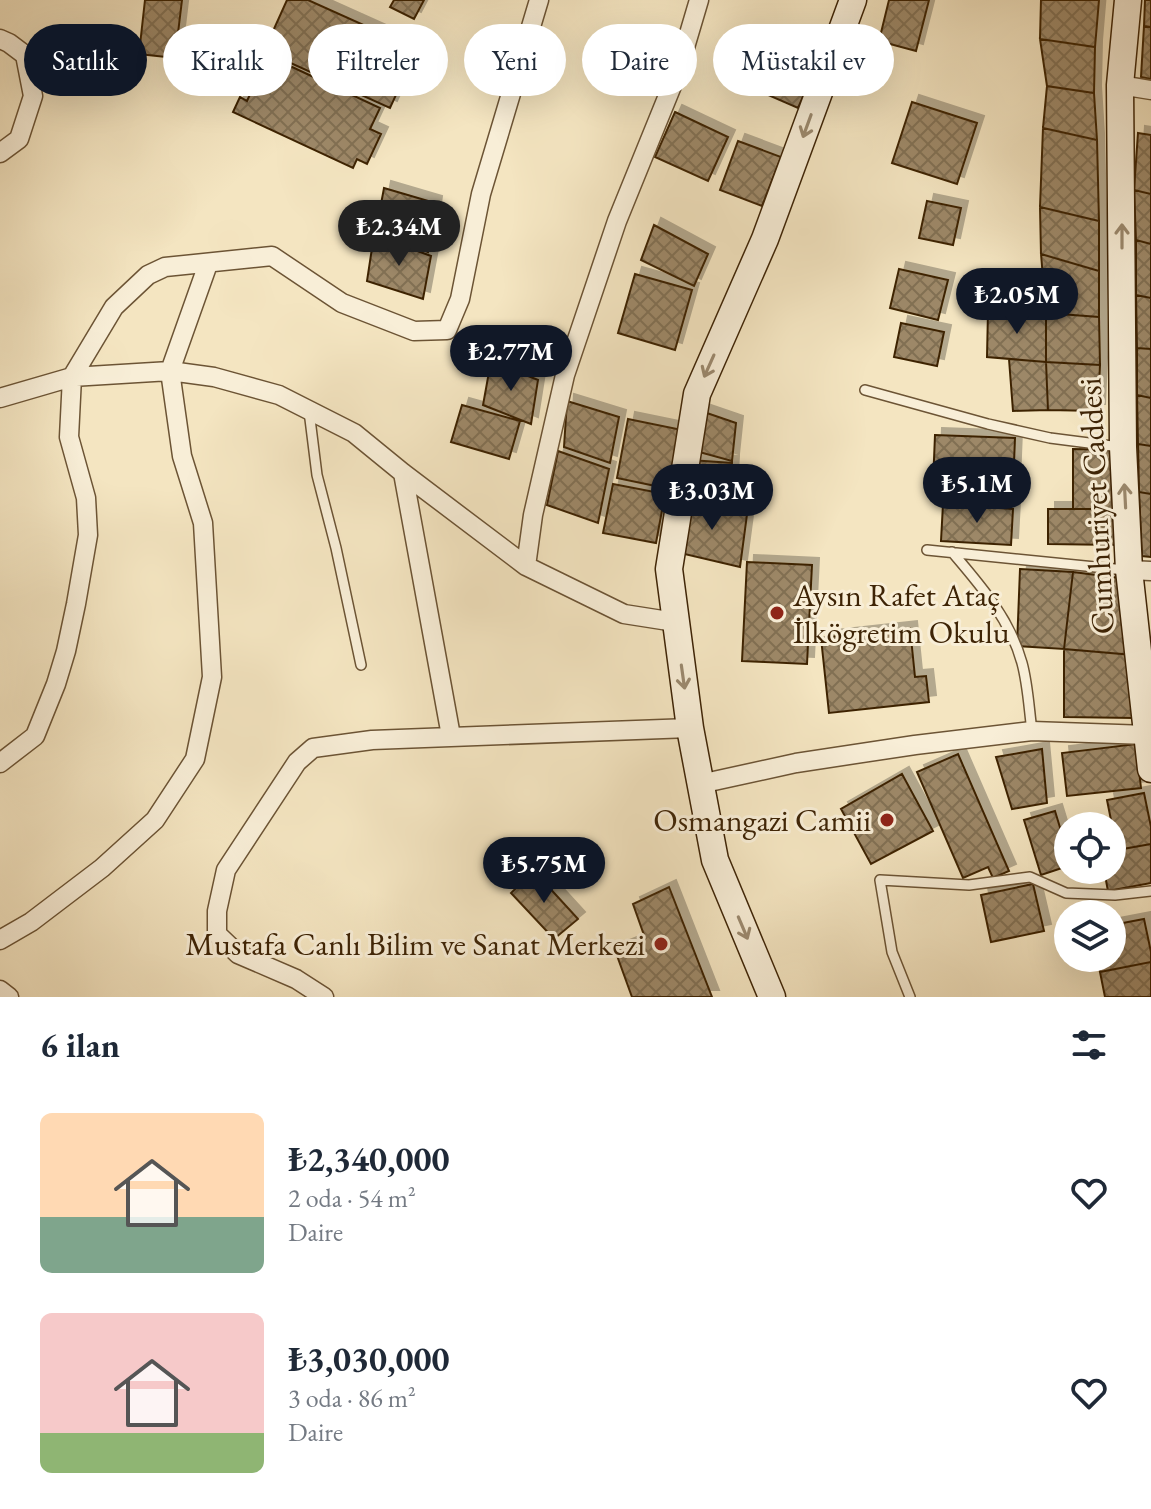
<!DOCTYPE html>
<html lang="tr">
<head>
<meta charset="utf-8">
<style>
  :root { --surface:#fff; --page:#f6f6f7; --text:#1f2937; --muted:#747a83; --accent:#111827 }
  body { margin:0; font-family:"EB Garamond",serif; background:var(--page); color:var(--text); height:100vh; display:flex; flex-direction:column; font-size:30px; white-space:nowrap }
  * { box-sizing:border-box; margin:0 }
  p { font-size:26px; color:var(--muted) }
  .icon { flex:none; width:44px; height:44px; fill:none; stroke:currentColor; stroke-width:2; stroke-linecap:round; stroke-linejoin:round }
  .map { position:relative; height:997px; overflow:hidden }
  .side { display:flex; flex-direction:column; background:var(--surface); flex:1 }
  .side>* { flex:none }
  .top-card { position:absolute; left:24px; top:24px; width:1104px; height:72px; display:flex; gap:16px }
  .controls { position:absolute; left:1054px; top:812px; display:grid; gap:16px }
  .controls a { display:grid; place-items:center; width:72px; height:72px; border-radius:50%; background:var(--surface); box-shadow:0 8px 32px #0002; font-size:40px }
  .price { position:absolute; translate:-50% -68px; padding:0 18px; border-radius:28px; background:var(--accent); color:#fff; font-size:26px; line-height:52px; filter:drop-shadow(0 2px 4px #0008) }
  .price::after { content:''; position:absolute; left:50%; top:48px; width:24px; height:18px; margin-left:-12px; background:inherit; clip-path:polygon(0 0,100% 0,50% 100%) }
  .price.selected { background:#222; color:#fff }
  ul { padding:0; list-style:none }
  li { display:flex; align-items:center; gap:24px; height:200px; padding:0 40px }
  li span { display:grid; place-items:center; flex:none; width:224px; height:160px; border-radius:12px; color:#555 }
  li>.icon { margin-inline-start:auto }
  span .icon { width:96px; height:96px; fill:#fffc; stroke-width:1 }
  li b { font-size:34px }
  h2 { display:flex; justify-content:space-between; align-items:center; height:96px; padding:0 40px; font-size:34px }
  .tag { padding:0 28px; border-radius:36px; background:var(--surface); box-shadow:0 8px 32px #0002; font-size:28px; line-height:72px }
  .tag.selected { background:var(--accent); color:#fff }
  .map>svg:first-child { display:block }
  .building { fill:url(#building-cross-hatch); stroke:#3e2406; stroke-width:2; filter:url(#shadow) }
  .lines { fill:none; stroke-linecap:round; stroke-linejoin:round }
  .lane-casing { stroke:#6c5435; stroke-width:12 }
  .street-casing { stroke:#6c5435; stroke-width:21 }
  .secondary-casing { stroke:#3e2406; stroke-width:29 }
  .lane { stroke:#f8eed7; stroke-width:9 }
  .street { stroke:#f8eed7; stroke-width:18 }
  .secondary { stroke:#f8eed7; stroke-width:26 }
  .oneway { stroke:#9b896e }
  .poi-dot { fill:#8f2418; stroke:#f8eed7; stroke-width:3 }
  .labels { text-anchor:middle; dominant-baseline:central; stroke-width:6; stroke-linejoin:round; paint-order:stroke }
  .street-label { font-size:32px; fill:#3e2406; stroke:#f8eed7 }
  .poi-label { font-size:32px; fill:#3e2406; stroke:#f8eed7; text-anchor:end }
</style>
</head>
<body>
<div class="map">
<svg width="1151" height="997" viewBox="0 0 1151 997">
  <defs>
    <pattern id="building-cross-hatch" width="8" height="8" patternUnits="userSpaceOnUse" patternTransform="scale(2)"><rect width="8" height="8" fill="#9d8867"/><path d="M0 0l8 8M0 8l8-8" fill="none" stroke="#816f53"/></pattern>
    <filter id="shadow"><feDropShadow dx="7" dy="-7" stdDeviation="0" flood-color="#0004"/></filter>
  </defs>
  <rect width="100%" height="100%" fill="#f4e5c1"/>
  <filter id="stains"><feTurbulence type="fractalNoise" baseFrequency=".0025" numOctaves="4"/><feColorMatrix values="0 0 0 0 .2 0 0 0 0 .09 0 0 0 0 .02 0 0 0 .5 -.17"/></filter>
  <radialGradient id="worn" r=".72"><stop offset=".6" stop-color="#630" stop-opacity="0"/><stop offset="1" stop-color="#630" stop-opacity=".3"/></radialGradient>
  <path class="building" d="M145,0h37l-7,58 -36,-4z
    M287,0h21l109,49 -27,59 -126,-57z
    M394,0h30l-10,19 -24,-12z
    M889,0h40l-13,51 -37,-10z
    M1041,0h58l-4,47 -55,-8z
    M1145,0h6v27l-7,-1z
    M1144,26l7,1v52l-10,-2z
    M1040,39l55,8 -1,46 -47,-7z
    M779,46l39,17 -20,45 -39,-17z
    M260,52l120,56 -10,21 11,5 -14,30 -10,-5 -4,9 -120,-56 7,-15 7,4 9,-20 -8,-4z
    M1047,86l47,7 3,47 -54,-12z
    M912,102l65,21 -20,61 -65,-21z
    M675,112l53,25 -20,44 -53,-24z
    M1043,128l54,12 2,81 -59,-14z
    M1138,133l13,2v59l-17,-4z
    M738,141l43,16 -19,49 -42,-16z
    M384,188l51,15 -7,49 -52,-21z
    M1134,190l17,4v50l-15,-4z
    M927,201l34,7 -8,37 -34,-7z
    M1040,207l59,14v50l-58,-17z
    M654,225l54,29 -14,32 -53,-26z
    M374,235l57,21 -8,43 -56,-18z
    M1136,240l15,4v54l-15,-3z
    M1041,254l58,17v46l-53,-4z
    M899,269l49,11 -10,40 -48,-12z
    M635,274l57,16 -17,60 -57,-17z
    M1136,295l15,3v51l-14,-1z
    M988,311l58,2v49l-59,-5z
    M1046,313l53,4 1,48 -54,-3z
    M901,323l43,9 -7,34 -43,-9z
    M1137,348l14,1v49l-14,-3z
    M1009,359l37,3 2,48 -35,1z
    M491,361l47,19 -7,44 -48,-19z
    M1046,362l54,3 -2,46 -50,-1z
    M1137,395l14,3v48l-13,-2z
    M567,401l52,16 -9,46 -46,-16z
    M462,405l58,16 -11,38 -58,-17z
    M701,411l35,12 -4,38 -40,-11z
    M628,419l54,11 -12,59 -53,-11z
    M935,435l80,3 -2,50 -80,-4z
    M1138,444l13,2v48l-12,-2z
    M1073,449l45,1 -1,59h-44z
    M558,451l51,18 -11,54 -51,-18z
    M690,460l42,3 -2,30 -42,-4z
    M613,484l52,10 -9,49 -53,-10z
    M1139,492l12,2v63l-9,-1z
    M682,500l66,7 -8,60 -64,-15z
    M943,504l70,5 -2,36 -70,-4z
    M1048,509h69v36l-69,-1z
    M747,562l65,3 -5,99 -65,-3z
    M1020,569l53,3 -9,77 -47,-3z
    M1073,572l54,7 6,76 -69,-6z
    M910,628l5,49 11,-1 3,26 -100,11 -8,-75z
    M1064,649l69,6v63l-69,-1z
    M1136,744l5,44 -74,8 -5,-43z
    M1042,749l5,54 -35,6 -16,-52z
    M958,754l51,117 -16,7 -5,-11 -25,11 -46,-106z
    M902,774l31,57 -62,33 -30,-55z
    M1144,793l7,34v17l-34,6 -10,-50z
    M1055,811l13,43v12l-27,9 -17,-55z
    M1151,844v39l-43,8 -4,-21h8v-19z
    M534,871l44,48 -24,20 -43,-46z
    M1033,884l11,47 -53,11 -10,-47z
    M669,887l43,110h-80l-17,-47 30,-12 -12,-34z
    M1144,919l7,33v10l-51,10 -3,-14h15v-33z
    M1151,962v35h-46l-5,-25z"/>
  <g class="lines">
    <defs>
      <path id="lane" d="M865,390l123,34 62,14 70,9
        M309,411l8,64 19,73 25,117
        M927,550l198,20
        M952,552c29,34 58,67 70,111 6,22 7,46 10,68
        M910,997l-18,-45 -12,-72 89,5 61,-8 36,16 49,2 36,-4"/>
      <path id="street" d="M0,39l9,4 16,12 8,41 -14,43 -19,14
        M1120,85l31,5
        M0,398l72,-21 98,-6 44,6 65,18 75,38 49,40 123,93 98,48 51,8
        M403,473l48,263
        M526,566l7,-51 32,-140 52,-154 61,-150 21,-71
        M1129,570l22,1
        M0,763l35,-27 21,-52 10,-33 10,-47 12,-69 -2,-37 -17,-61 3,-60 42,-70 34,-32 17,-8 107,-11 70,47 72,28 33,-1 13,-31 21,-105 58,-194
        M700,784l96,-21 119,-18 117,-14 115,4
        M0,940l31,-18 71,-54 53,-48 40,-61 17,-82 -9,-154 -21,-67 -12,-85 38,-107
        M0,990l9,7
        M324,997l-28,-18 -58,-25 -21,-20v-23l9,-41 71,-108 16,-14 59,-8 318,-12"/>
      <path id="secondary" d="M1128,0l-8,85 3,362 6,123 22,199
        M772,997l-57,-137 -25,-132 -21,-159 28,-175 68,-155 88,-239"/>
    </defs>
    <use href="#lane" class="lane-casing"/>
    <use href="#street" class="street-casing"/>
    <use href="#secondary" class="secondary-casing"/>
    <use href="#lane" class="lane"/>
    <use href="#street" class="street"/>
    <use href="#secondary" class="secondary"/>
  </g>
  <defs><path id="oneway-shaft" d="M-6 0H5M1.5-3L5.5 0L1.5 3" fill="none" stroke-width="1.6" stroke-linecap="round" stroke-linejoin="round" transform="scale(2)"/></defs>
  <g class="oneway">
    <use href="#oneway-shaft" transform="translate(807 126) rotate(110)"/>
    <use href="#oneway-shaft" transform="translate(1122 236) rotate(-90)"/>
    <use href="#oneway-shaft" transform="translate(709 366) rotate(114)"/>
    <use href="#oneway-shaft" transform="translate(1125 496) rotate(-93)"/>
    <use href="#oneway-shaft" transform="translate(683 677) rotate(82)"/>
    <use href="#oneway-shaft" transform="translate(743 928) rotate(67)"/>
  </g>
  <g class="poi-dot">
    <circle cx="777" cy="613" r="8"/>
    <circle cx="887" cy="820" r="8"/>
    <circle cx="661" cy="944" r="8"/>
  </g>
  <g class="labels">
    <g class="street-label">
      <text transform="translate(1096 506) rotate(-93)">Cumhuriyet Caddesi</text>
    </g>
    <g class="poi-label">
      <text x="793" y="595" text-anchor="start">Aysın Rafet Ataç<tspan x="793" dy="37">İlkögretim Okulu</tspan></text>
      <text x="871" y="820">Osmangazi Camii</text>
      <text x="645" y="944">Mustafa Canlı Bilim ve Sanat Merkezi</text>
    </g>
  </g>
  <rect width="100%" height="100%" filter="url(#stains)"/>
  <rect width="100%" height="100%" fill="url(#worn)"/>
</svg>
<div class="controls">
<a><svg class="icon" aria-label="locate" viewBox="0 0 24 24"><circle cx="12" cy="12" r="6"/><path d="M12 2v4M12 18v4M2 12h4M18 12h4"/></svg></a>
<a><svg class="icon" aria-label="layers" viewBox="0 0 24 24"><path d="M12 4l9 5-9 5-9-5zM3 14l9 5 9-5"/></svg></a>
</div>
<b class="price selected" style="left:399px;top:268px">₺2.34M</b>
<b class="price" style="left:1017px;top:336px">₺2.05M</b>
<b class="price" style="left:511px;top:393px">₺2.77M</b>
<b class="price" style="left:977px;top:525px">₺5.1M</b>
<b class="price" style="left:712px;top:532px">₺3.03M</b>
<b class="price" style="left:544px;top:905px">₺5.75M</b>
<div class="top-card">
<a class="tag selected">Satılık</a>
<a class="tag">Kiralık</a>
<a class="tag">Filtreler</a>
<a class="tag">Yeni</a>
<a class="tag">Daire</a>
<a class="tag">Müstakil ev</a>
</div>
</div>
<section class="side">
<h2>6 ilan<svg class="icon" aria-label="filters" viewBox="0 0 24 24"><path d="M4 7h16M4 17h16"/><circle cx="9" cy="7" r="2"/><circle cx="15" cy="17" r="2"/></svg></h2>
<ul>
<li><span style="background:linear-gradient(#ffd9b3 65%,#7fa58c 0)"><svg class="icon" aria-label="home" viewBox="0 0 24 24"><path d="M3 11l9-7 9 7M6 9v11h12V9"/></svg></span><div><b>₺2,340,000</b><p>2 oda · 54 m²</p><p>Daire</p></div><svg class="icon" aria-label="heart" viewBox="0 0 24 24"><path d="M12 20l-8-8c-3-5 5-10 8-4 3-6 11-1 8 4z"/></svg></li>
<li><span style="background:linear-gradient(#f6c9c9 75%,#8fb573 0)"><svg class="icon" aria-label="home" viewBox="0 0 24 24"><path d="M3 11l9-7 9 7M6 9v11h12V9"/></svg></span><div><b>₺3,030,000</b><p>3 oda · 86 m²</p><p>Daire</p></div><svg class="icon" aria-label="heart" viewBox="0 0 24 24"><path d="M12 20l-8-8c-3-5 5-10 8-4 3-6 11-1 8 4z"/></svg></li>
</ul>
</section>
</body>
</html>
